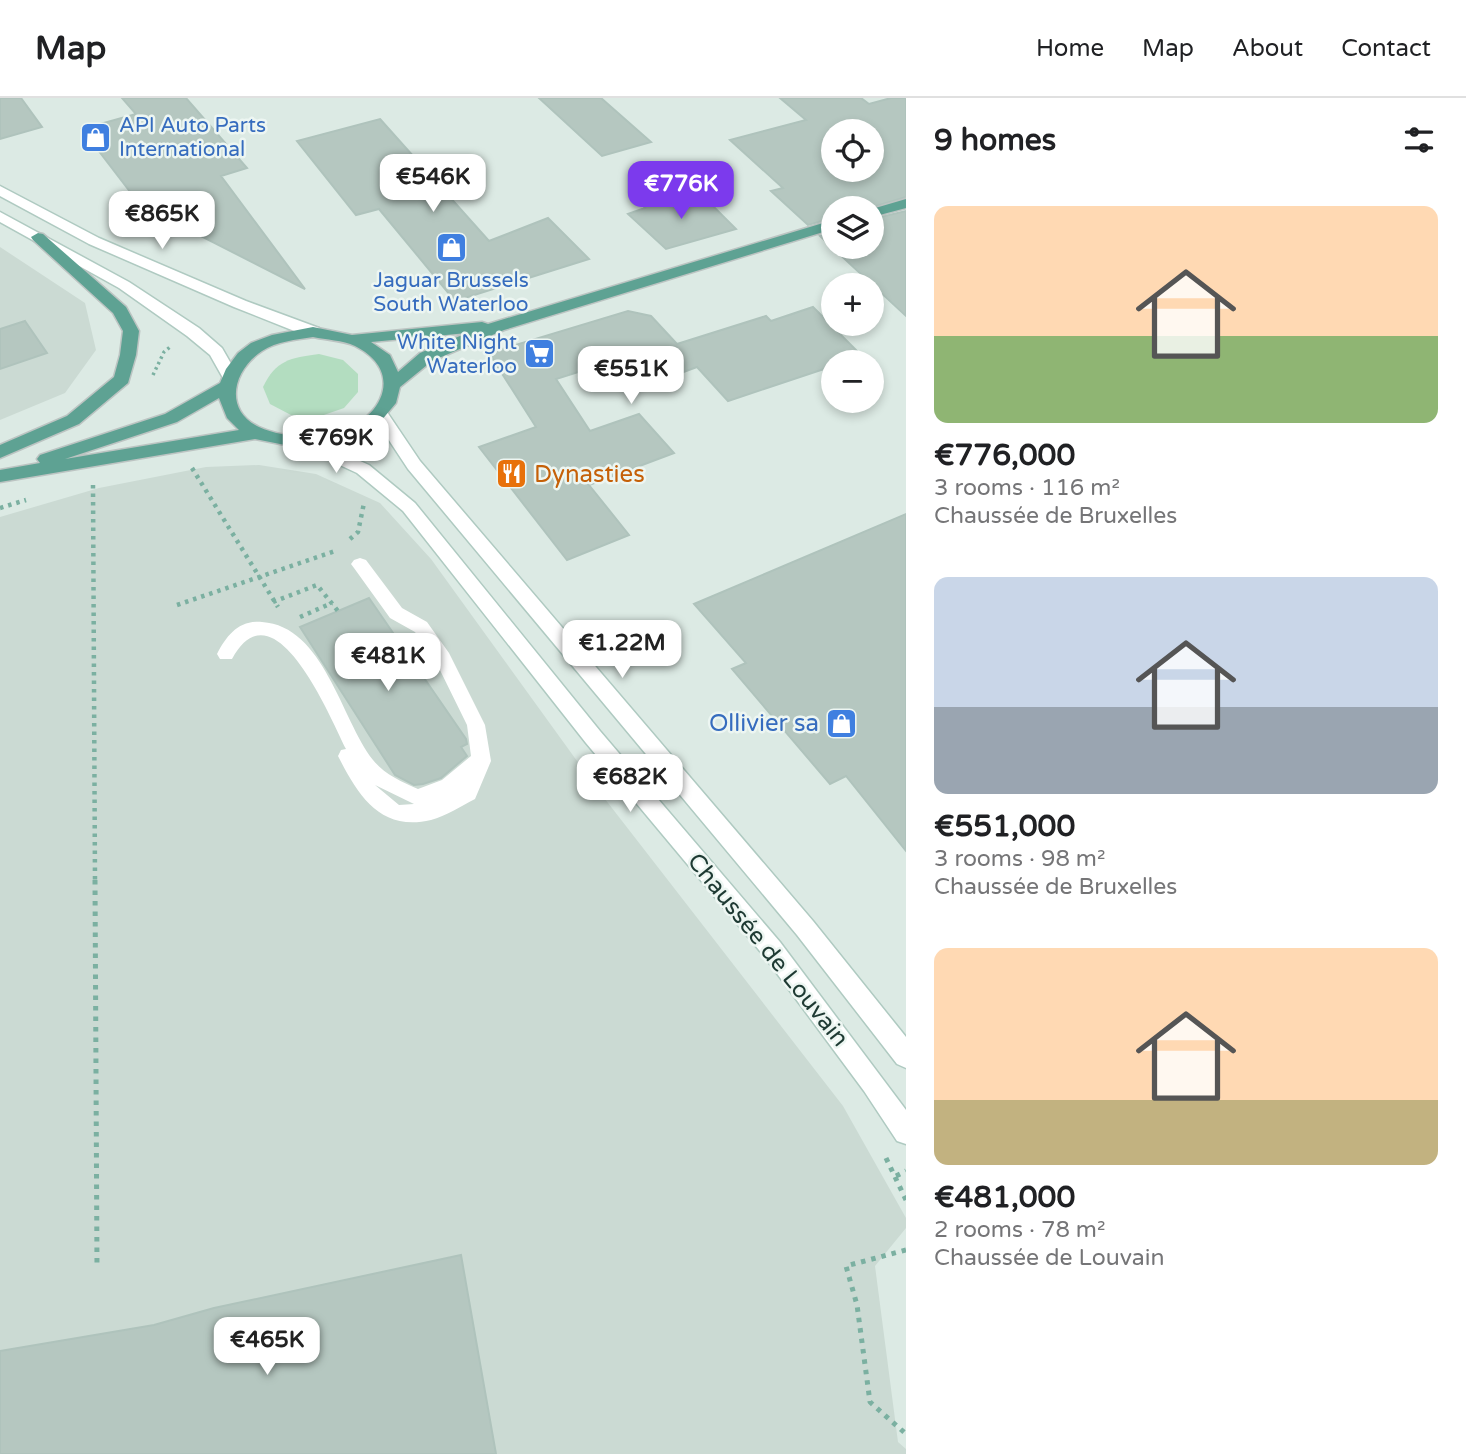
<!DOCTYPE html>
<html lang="en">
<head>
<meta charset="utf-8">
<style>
  :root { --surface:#fff; --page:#f6f6f6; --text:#202124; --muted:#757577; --line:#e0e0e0; --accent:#7c3aed }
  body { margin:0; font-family:"Varela Round",sans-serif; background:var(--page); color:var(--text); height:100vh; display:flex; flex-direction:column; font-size:26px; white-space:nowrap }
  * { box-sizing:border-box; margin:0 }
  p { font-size:23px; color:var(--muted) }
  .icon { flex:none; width:38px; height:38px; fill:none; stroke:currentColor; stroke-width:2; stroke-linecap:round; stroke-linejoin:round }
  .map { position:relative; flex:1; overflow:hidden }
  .sheet { display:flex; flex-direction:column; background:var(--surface); width:560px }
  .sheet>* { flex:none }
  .fabs { position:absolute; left:821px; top:21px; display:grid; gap:14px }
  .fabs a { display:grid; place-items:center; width:63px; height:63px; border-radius:50%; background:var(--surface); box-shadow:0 4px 10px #0003; font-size:35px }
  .price { position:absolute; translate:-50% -60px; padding:0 16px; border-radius:14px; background:#fff; color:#222; font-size:23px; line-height:46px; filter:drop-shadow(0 2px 4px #0008) }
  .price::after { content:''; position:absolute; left:50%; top:42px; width:21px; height:16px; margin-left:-10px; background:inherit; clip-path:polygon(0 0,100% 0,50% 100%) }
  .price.selected { background:var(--accent); color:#fff }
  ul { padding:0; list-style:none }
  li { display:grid; align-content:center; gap:14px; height:371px; padding:0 28px }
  li span { display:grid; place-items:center; height:217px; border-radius:14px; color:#555 }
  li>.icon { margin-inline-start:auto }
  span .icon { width:126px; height:126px; fill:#fffc; stroke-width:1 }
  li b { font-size:30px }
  h2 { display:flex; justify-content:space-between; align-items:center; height:84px; padding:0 28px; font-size:30px }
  header { display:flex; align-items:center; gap:42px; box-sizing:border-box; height:98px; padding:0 35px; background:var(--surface); border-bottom:2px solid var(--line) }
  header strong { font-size:33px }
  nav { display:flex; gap:38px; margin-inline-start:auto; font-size:24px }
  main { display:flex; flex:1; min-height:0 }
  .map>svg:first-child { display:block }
  .built { fill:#cbdad3 }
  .green { fill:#b3ddc0 }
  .building { fill:#b5c7c0; stroke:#afc3bc; stroke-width:2; fill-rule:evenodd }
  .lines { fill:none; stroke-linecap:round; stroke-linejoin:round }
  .secondary-casing { stroke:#afcac1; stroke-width:3 }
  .primary-casing { stroke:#bcc4c2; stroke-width:3 }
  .path-far2 { stroke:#7bb0a1; stroke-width:3.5; stroke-dasharray:2.5 3.5; stroke-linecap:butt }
  .path-far1 { stroke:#7bb0a1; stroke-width:4.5; stroke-dasharray:3.5 5; stroke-linecap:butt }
  .path { stroke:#7bb0a1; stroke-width:5; stroke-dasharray:4.5 6; stroke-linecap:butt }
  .lane { fill:#fff; fill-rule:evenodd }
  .secondary { fill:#fff; fill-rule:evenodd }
  .primary { fill:#5ea293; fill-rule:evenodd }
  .labels { text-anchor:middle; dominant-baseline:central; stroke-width:5; stroke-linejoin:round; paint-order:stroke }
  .far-shop-label { font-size:21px; fill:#366cbe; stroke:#edf6f2; text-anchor:start }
  .food-label { font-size:24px; fill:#c56008; stroke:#edf6f2; text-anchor:start }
  .shop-label { font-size:24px; fill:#366cbe; stroke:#edf6f2; text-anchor:end }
  .street-label { font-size:24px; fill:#1e3a33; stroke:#edf6f2 }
</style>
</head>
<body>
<header>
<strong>Map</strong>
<nav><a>Home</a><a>Map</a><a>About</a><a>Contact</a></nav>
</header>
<main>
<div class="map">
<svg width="906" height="1356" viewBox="0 0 906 1356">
  <rect width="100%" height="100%" fill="#dceae4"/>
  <path class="built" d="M0,149l85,56 11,47 -31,43 -65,27z
    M259,367l57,9 64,29 51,56 167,231 245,316 63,112v10l-31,38 23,176 8,7v5h-906v-937l99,-29 107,-21z"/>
  <path class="green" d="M319,256l24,6 15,14v18l-14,16 -26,9 -27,-2 -21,-11 -7,-17c13,-27 27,-29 56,-33z"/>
  <path class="building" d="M0,0h21l21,29 -42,12z
    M122,0h64l61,70 -26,8 84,113 -120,-61 -24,-33 -23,7 -56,-73 54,-15z
    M539,0h62l50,44 -49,14z
    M780,0h81l8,6 22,-6h15v99l-36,11h-37v10l-25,7 -37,-34 12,-3 -53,-48 76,-20zM833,33h39v39h-39z
    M380,21l109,122 59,-23 41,41 -134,42 -76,-92 -23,6 -59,-74z
    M697,100l12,4 27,27 -70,20 -38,-35 17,-6 -3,-3 34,-6 3,4z
    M906,113v105l-86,-80 13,-4v15h39v-28z
    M813,209l49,49 -19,6h-10v4l-105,35 -31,-34 -38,14 -24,-27 -79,25 34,52 49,-17 35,39 -85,32 40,50 -62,25 -88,-113 57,-20 -47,-74 139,-42 23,5 26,28 89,-28 5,5z
    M25,223l22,32 -47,16v-40z
    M906,416v337l-60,-75 -16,8 -98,-115 14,-6 -52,-59z
    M369,500l97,141 1,5 -6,3 6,9 -26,22 -18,6 -9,1 -19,-10 -95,-148z
    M461,1157l35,199h-496v-103l154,-26 60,-17z"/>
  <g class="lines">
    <defs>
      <path id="secondary" d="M0,88l99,52 147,63 73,27 2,4 -8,5 -6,-1 -73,-29 -145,-63 -89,-48z
        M0,114l129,70 70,46 23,20 15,26 -2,4h-12l-13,-23 -23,-19 -68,-48 -119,-66z
        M381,312l6,2 33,49 393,460 93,116v31l-9,-4 -100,-129 -389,-466 -35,-53z
        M309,340l60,27 46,38 185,228 180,211 126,168v34l-9,-3 -33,-50 -100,-135 -178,-213 -183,-232 -46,-38 -54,-25 -3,-4z"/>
      <path id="primary" d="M906,101v9l-34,9v-8z
        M833,122v9l-329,101 -72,31 -32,26 -4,16 -20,24 -29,15 -42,7 -50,-10 -255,43v-12l40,-7 -3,-4 3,-4 125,-41 55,-31 6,-14 12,-16 13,-10 21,-8 41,-8 39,8 130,-13 6,2zM467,235l-47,20 -22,19 -8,-17 -19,-13zM313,239c13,3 30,3 42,9 50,25 28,73 -17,86 -24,8 -57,5 -79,-5 -36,-17 -26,-57 3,-76 15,-10 34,-11 51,-14zM219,300l8,20 12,12 -174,29 112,-37z
        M38,135l5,1 83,73 13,24 -3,24 -8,28 -49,41 -79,34v-13l67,-29 47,-39 6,-22 3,-24 -10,-18 -80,-73 -2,-3z"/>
    </defs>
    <use href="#secondary" class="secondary-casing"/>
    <use href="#primary" class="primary-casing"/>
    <path class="path-far2" d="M153,277l11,-23 6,-5"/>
    <path class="path-far1" d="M192,370l86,139
      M93,387l2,397
      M0,410l26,-8
      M350,441l8,-7 6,-29
      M273,504l44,-17 21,26
      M177,507l158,-54
      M300,519l32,-14"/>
    <path class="path" d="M95,782l2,388
      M886,1060l20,42
      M896,1078l10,-5
      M906,1152l-60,16 11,39 13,97 36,32"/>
    <path class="lane" d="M360,460l6,2 36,48 25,14 22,31 36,72 6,36 -16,38c-14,7 -29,17 -44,21 -51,12 -73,-25 -93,-64l3,-6 5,-1c-16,-32 -72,-168 -114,-90h-12l-3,-5c10,-19 22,-34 45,-32 62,4 79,97 111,138 11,14 29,22 45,29l24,-9 29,-24 -4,-31 -31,-63 -21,-30 -25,-14 -36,-50 -3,-4 3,-4zM375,687l39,19 -15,1z"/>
    <use href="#secondary" class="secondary"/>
    <use href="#primary" class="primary"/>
  </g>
  <defs>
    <symbol id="shop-square" viewBox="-11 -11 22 22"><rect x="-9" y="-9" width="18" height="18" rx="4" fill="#3f7fe0" stroke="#edf6f2"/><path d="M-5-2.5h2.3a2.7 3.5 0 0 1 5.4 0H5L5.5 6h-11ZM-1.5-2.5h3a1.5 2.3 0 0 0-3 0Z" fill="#fff"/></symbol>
    <symbol id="supermarket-square" viewBox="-11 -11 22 22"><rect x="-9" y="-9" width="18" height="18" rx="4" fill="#3f7fe0" stroke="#edf6f2"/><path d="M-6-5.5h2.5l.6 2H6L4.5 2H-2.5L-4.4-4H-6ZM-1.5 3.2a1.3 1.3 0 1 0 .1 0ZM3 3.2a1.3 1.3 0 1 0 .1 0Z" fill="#fff"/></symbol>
    <symbol id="restaurant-square" viewBox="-11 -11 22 22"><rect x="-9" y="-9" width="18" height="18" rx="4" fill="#e8710a" stroke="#edf6f2"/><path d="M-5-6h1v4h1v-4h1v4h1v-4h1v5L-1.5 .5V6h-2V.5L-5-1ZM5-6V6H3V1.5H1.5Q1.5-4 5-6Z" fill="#fff"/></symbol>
  </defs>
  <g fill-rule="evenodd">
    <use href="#shop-square" x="78" y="22" width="35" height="35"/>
    <use href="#shop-square" x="434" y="132" width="35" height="35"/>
    <use href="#supermarket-square" x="522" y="238" width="35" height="35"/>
    <use href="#restaurant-square" x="494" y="358" width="35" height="35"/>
    <use href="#shop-square" x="824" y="608" width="35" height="35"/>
  </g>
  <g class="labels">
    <g class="far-shop-label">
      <text x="119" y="27">API Auto Parts<tspan x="119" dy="24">International</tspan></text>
      <text x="451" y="182" text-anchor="middle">Jaguar Brussels<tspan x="451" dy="24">South Waterloo</tspan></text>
      <text x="517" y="244" text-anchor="end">White Night<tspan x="517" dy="24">Waterloo</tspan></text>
    </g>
    <g class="food-label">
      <text x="534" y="376">Dynasties</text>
    </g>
    <g class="shop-label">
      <text x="819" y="625">Ollivier sa</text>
    </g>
    <g class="street-label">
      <text transform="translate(768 852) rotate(51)">Chaussée de Louvain</text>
    </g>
  </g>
</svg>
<div class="fabs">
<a><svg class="icon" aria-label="locate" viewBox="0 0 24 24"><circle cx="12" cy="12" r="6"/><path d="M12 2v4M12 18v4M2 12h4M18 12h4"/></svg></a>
<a><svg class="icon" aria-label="layers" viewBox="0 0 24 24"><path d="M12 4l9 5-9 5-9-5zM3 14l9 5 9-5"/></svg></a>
<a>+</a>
<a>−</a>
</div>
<b class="price" style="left:433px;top:116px">€546K</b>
<b class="price selected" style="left:681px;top:123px">€776K</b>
<b class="price" style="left:162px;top:153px">€865K</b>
<b class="price" style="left:631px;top:308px">€551K</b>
<b class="price" style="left:336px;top:377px">€769K</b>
<b class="price" style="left:622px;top:582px">€1.22M</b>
<b class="price" style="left:388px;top:595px">€481K</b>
<b class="price" style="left:630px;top:716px">€682K</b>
<b class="price" style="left:267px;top:1279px">€465K</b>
</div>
<section class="sheet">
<h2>9 homes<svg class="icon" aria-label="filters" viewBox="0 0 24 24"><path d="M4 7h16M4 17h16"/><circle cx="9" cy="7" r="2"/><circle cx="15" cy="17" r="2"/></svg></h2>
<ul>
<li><span style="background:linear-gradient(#ffd9b3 60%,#8fb573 0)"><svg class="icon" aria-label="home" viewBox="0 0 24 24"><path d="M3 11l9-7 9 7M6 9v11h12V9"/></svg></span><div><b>€776,000</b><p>3 rooms · 116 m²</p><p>Chaussée de Bruxelles</p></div></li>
<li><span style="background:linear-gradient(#c9d6e8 60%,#9aa5b1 0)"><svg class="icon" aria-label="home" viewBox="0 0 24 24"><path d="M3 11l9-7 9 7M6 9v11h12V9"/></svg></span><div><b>€551,000</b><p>3 rooms · 98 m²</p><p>Chaussée de Bruxelles</p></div></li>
<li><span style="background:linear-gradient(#ffd9b3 70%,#c2b280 0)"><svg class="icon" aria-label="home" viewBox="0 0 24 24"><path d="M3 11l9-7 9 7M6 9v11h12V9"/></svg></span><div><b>€481,000</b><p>2 rooms · 78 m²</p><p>Chaussée de Louvain</p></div></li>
</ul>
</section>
</main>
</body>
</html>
